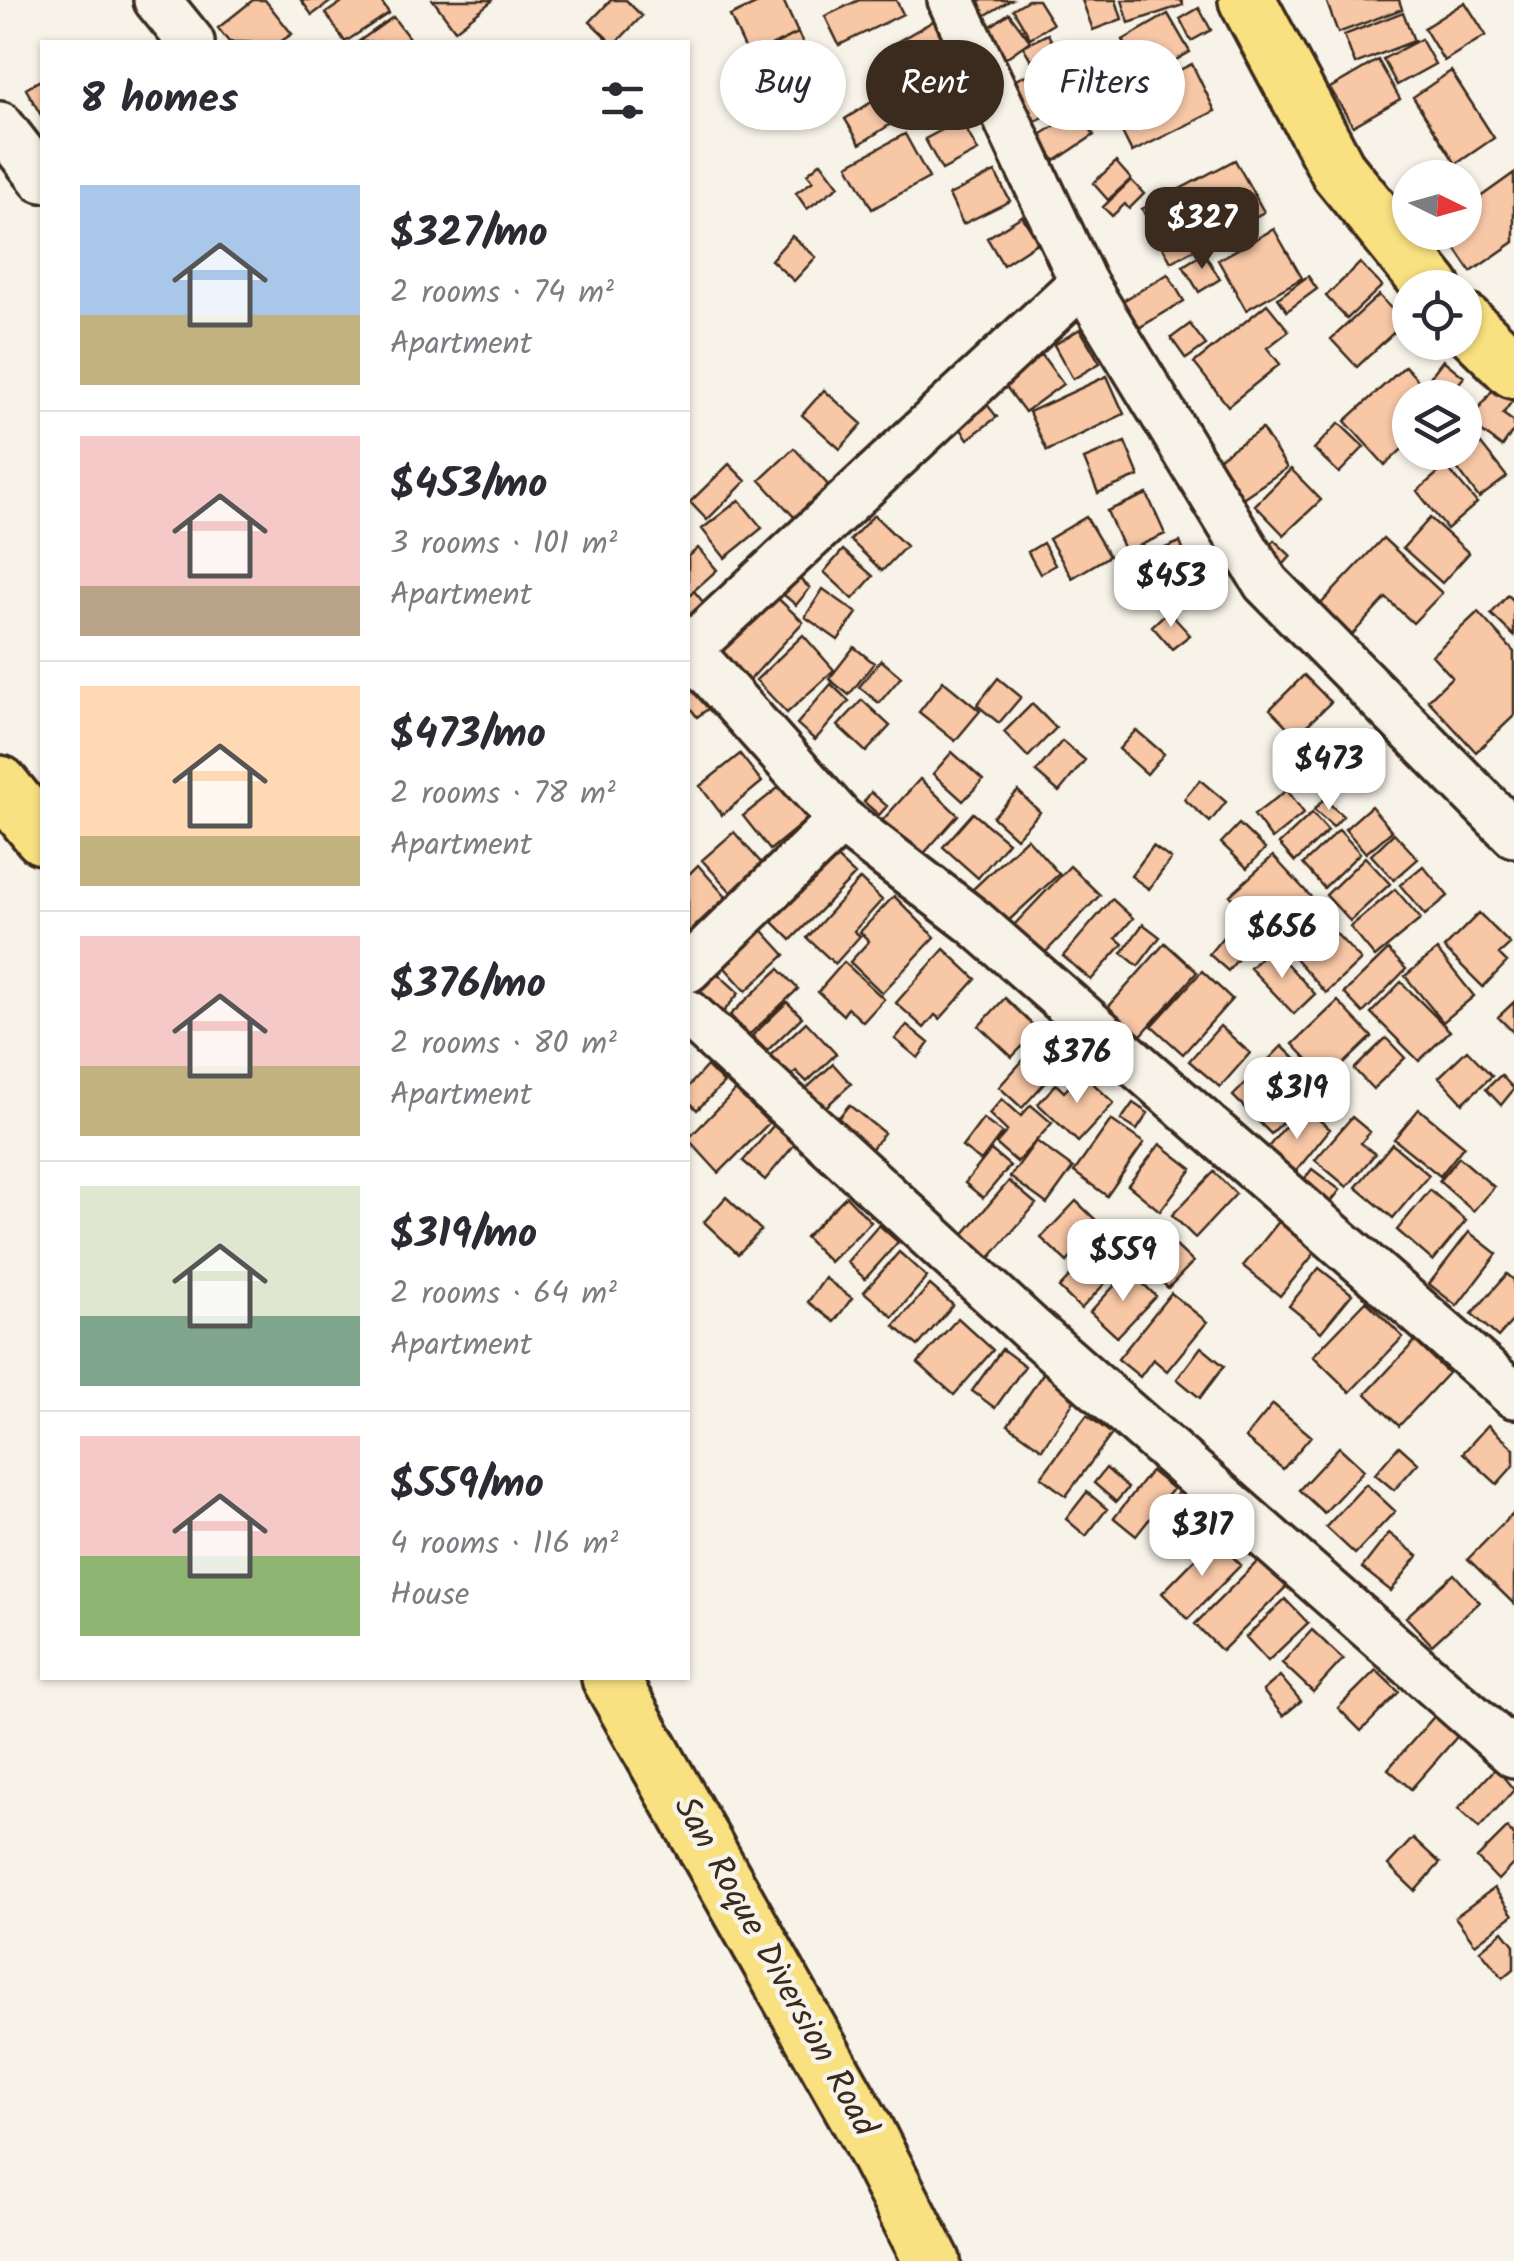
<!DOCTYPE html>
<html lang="en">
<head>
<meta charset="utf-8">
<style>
  :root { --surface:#fff; --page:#f7f7f7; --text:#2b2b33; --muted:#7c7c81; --line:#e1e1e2; --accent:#3b2a1e }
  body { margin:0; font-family:Kalam,sans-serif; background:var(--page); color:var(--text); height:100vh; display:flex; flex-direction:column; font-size:38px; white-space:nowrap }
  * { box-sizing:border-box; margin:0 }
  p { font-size:32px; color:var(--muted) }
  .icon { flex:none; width:55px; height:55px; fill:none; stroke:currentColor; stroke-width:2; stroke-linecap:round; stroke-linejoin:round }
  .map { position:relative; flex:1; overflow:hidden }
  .details { position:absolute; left:40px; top:40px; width:650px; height:1640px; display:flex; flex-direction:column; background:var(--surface); border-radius:0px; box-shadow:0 2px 8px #0004 }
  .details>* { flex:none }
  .guide { position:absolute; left:720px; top:40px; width:642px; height:90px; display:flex; gap:20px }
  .needle { width:65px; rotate:95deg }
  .fabs { position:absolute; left:1392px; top:160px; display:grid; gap:20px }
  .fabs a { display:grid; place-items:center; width:90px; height:90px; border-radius:50%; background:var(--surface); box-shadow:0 2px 8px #0004; font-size:50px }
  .price { position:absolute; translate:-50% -85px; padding:0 22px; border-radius:20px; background:#fff; color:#222; font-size:32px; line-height:65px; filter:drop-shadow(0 2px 5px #0008) }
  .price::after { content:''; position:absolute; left:50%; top:60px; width:30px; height:22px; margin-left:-15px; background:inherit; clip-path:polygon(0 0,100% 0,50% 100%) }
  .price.current { background:var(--accent); color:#fff }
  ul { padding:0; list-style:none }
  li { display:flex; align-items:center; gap:30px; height:250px; padding:0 40px }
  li+li { border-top:2px solid var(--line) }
  li span { display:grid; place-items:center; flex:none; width:280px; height:200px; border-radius:0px; color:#555 }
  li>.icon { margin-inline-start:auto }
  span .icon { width:120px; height:120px; fill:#fffc; stroke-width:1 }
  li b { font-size:42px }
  h2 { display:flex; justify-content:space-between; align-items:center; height:120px; padding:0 40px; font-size:42px }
  .tag { padding:0 35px; border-radius:45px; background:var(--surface); box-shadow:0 2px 8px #0004; font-size:35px; line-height:90px }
  .tag.current { background:var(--accent); color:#fff }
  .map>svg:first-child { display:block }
  .building { fill:#f7c7a6; stroke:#3b2a1e; stroke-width:2.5 }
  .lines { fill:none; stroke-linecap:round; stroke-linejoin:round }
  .minor-casing { stroke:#3b2a1e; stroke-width:52 }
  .major-casing { stroke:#3b2a1e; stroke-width:62 }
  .minor { stroke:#f7f3e8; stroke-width:45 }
  .major { stroke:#f9e181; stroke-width:55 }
  .labels { text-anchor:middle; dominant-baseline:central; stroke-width:9; stroke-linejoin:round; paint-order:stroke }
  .street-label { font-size:35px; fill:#3b2a1e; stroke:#f7f3e8 }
</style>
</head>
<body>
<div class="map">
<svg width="1514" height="2261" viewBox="0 0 1514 2261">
  <rect width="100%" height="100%" fill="#f7f3e8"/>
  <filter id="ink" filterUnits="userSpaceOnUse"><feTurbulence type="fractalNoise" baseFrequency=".01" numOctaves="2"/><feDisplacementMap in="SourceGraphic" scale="20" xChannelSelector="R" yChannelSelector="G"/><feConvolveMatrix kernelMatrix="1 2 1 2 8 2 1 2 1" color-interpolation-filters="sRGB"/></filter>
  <g filter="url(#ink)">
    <path class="building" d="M253,0h12l27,34 -12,8h-51l-11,-14z
      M301,0h32l-21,15z
      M345,0h35l9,13 -44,29 -19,-29z
      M433,0h59v1l-37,29z
      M611,0h15l16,16 -25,26h-6l-21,-20z
      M764,0h19l15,33 -49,24 -19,-41z
      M859,0h37l7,14 -64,31 -14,-29z
      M969,0h42l-32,19z
      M1028,0h10l15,24 -23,14 -17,-29z
      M1082,0h34l6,19 -29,11z
      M1122,0h59l2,5 -54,18z
      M1326,0h73l3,9 -64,24z
      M1465,2l21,33 -42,26 -20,-33z
      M1199,8l12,22 -20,11 -11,-22z
      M1403,12l11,29 -59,23 -11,-29z
      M1009,13l21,28 -33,23 -21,-27z
      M1168,14l22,38 -46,26 -21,-38z
      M393,17l19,25h-54z
      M937,19l22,41 -49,28 -22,-41z
      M798,33l25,51 -51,25 -24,-52z
      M1048,34l7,14 -24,12 -8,-14z
      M1421,39l14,25 -38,21 -14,-26z
      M1378,60l22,39 -47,27 -23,-38z
      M1054,62l20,40 -43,21 -20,-41z
      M1192,64l23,47 -83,41 -16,-32 24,-12 -7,-15z
      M896,68l24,38 -21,14 -24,-39z
      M1451,71l43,67 -38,26 -43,-67z
      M42,79v38l-16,-28z
      M1115,84l13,24 -28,15 -13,-23z
      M878,98l16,24 -34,22 -15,-25z
      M1079,110l15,25 -39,26 -16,-25z
      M961,120l17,31 -36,19 -17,-31z
      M905,134l24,44 -57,31 -24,-44z
      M1235,160l29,52 -93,50 -29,-53z
      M821,162l18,24 -32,23 -11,-16 17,-12 -6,-7z
      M1116,162l15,17 -23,21 -15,-17z
      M995,172l15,29 -47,23 -14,-29z
      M1514,173v69l-43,30 -27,-40h21v-24z
      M1131,180l13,14 -15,15 -4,-5 -13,12 -9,-9z
      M1022,216l16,26 -35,23 -16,-27z
      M1274,229l28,49 -56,32 -28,-50z
      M792,236l24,21 -22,24 -23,-21z
      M1204,253l16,26 -21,13 -16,-26z
      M1360,263l22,23 -35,33 -21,-23z
      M1168,274l16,27 -52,31 -16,-27z
      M1308,276l9,13 -30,22 -9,-13z
      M1379,295l25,28 -47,44 -26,-28z
      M1267,304l22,27 -22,17 13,16 -52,42 -34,-43z
      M1190,324l16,21 -20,14 -15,-21z
      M1080,329l20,34 -27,16 -19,-34z
      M1042,355l21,29 -38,28 -21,-28z
      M1443,360l21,17 -17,21 -22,-14z
      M1405,366l29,32h-24v44l-25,23 -40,-44z
      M1107,376l17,38 -77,37 -18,-39z
      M1494,388l18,13 -9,13 11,8v8l-12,17 -33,-25z
      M824,390l38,34 -22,25 -38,-34z
      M981,397l16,20 -29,22 -15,-21z
      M1339,423l25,24 -25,26 -25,-24z
      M1262,429l25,39 -49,33 -25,-39z
      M1125,442l14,34 -41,17 -14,-34z
      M1481,444l26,33 -28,21 -25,-34z
      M794,448l36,39 -34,32 -36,-39z
      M729,464l17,17 -39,39 -17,-18z
      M1446,466l31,37 -30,26 -30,-38z
      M1291,469l30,31 -37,35 -29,-30z
      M1147,494l18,40 -40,18 -18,-41z
      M739,500l23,28 -37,30 -23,-29z
      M874,515l32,31 -24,25 -32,-31z
      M1086,517l23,39 -37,22 -23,-39z
      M1430,518l39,35 -27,30 -39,-35z
      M1383,538l59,55 -29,30 -27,-25 -36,39 -32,-30z
      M1274,540l17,16 -16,18 -17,-16z
      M1180,542l12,31 -44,18 -12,-31z
      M1043,543l12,22 -15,9 -12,-22z
      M698,548l19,22 -29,26v-39z
      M843,550l30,26 -20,23 -29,-27z
      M787,568l23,20 -14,17 -24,-20z
      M768,589l35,33 -56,61 -35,-32z
      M823,589l34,24 -19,27 -33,-23z
      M694,591l14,17 -14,13 -6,-7v-17z
      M1508,595l6,6v35l-23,-22z
      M1168,611l22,24 -18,14 -20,-23z
      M1478,612l36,40v64l-38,36 -48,-52 24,-23 -20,-22z
      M803,635l31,35 -47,43 -31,-33z
      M854,647l20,16 -25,32 -20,-16z
      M881,660l20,17 -22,26 -20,-16z
      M688,674l24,32 -15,11 -9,-12z
      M1304,675l27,27 -35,34 -26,-27z
      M998,678l23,19 -22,26 -22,-18z
      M943,681l37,30 -25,30 -36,-29z
      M831,684l18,17 -34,39 -18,-16z
      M862,700l28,26 -24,26 -28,-26z
      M1032,704l24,24 -28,29 -24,-25z
      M1136,730l28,24 -17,20 -28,-25z
      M1062,741l23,19 -26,32 -23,-20z
      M952,752l31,28 -20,21 -30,-27z
      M740,754l22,28 -40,33 -22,-29z
      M920,779l38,36 -39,44 -39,-36z
      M1200,780l26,22 -16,20 -26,-23z
      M783,784l27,33 -40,33 -27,-34z
      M1287,790l17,23 -32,26 -18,-24z
      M1018,791l22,21 -24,26 -23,-21z
      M871,792l16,14 -8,9 -15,-13z
      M1324,799l19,17 -10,11 -19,-17z
      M1371,806l21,25 -26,22 -21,-24z
      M973,813l35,29 -30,36 -35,-31z
      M1312,813l16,18 -33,31 -16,-18z
      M1239,824l26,25 -18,19 -26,-25z
      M1339,830l21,23 -36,35 -21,-24z
      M734,832l29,33 -31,28 -30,-33z
      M1394,833l24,26 -24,21 -23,-25z
      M1027,838l32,36 -54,50 -32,-35z
      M1153,846l18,13 -22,30 -18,-13z
      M826,848l29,27 -64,65 -28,-28z
      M1273,856l40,43 -42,40 -41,-44z
      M1365,857l25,27 -40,37 -24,-26z
      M698,865l28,32 -38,36v-58z
      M1070,866l30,29 -56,59 -30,-29z
      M1423,866l25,30 -23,19 -25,-30z
      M860,879l22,21 -28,31 6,5 -25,28 -28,-26z
      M1395,889l26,30 -46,38 -25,-30z
      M894,896l41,41 -53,56 -32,-31 19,-21 -9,-9z
      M1112,899l21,19 -17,20 7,6 -32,36 -28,-24z
      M1312,908l49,52 -35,33 -48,-54z
      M1479,913l31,31 -11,10 8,8 -24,25 -39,-39z
      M756,923l29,32 -39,36 -29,-32z
      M1143,924l17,13 -22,29 -16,-13z
      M1223,937l19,17 -14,17 -19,-17z
      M1165,943l32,29 -61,69 -32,-29z
      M1271,947l44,47 -21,20 -44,-46z
      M944,949l32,30 -36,40 -5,-4 -11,13 -28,-25z
      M1388,950l18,19 -43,44 -19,-20z
      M1437,950l37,46 -31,26 -38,-46z
      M844,962l40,37 -21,23 -15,-14 -5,7 -25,-23z
      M779,969l19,20 -49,46 -19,-20z
      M714,970l25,23 -19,23 -26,-23z
      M1202,971l30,28 -49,55 -31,-28z
      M1401,982l49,49 -31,30 -48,-48z
      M1005,998l33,32 -26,27 -33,-31z
      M1338,1001l34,36 -45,43 -34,-36z
      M787,1002l15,15 -35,34 -15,-15z
      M1514,1002v31l-16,-16z
      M806,1022l30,32 -29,28 -11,-11 -12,13 -21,-22z
      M907,1025l22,18 -11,15 -23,-19z
      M1220,1026l30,27 -30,34 -31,-26z
      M1052,1028l23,21 -53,59 -23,-21z
      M1386,1038l19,20 -32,31 -19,-20z
      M1282,1046l39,38 -50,50 -38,-38z
      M1467,1050l25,26 -29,27 -24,-26z
      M833,1064l18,20 -34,31 -18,-20z
      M707,1066l17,17 -27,27 -9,-10v-13z
      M1082,1073l32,30 -36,39 -40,-38 18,-20 8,8z
      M1501,1075l13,14 -13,16 -15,-16z
      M736,1090l33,33 -50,50 -31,-34z
      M1002,1099l19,17 10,-11 21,18 -35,39 -21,-18 11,-13 -18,-17z
      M1133,1103l15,10 -11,17 -16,-10z
      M849,1105l35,28 -18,23 -35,-29z
      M1419,1109l45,37 -24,30 -46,-37z
      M1311,1113l19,16 -37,46 -28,-24 27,-33 8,7z
      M1352,1117l18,15 -9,11 14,11 -28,33 -32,-27z
      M779,1119l22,18 -36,43 -22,-19z
      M983,1119l19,14 -21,28 -19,-14z
      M1111,1120l33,23 -37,53 -33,-24z
      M1036,1141l37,27 -26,36 -37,-27z
      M1160,1144l32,25 -32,42 -32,-26z
      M1392,1144l37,31 -36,43 -37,-31z
      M991,1150l19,16 -27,32 -18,-15z
      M1459,1157l35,30 -21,24 -34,-30z
      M1312,1169l28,21 -16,21 -28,-21z
      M1214,1172l22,22 -41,44 -23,-23z
      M1009,1181l27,23 -48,56 -26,-24z
      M1430,1190l36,31 -33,40 -36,-31z
      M846,1196l25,26 -41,40 -25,-25z
      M726,1197l35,33 -23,24 -34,-32z
      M1076,1201l25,24 -34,37 -26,-24z
      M1281,1219l37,30 -38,47 -37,-30z
      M879,1225l19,17 -33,37 -18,-17z
      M1156,1227l37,35 -25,26 -37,-35z
      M1469,1232l28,22 -40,52 -28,-22z
      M899,1252l28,25 -34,40 -29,-25z
      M1085,1261l22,20 -26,28 -22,-21z
      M1319,1268l33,26 -31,38 -32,-26z
      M1129,1270l27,26 -39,41 -27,-25z
      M1507,1274l7,6v39l-16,18 -26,-23z
      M825,1278l27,20 -18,24 -26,-20z
      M930,1285l23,20 -35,41 -24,-20z
      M1171,1293l36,29 -40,49 -14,-12 -13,18 -22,-18z
      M1366,1301l37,36 -53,55 -37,-36z
      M958,1318l35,32 -39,45 -36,-32z
      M1415,1341l33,32 -49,53 -33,-32z
      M1201,1347l23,19 -24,32 -23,-19z
      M1002,1349l23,17 -30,42 -23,-17z
      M1046,1369l34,23 -38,57 -34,-24z
      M1273,1404l38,32 -28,33 -38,-31z
      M1087,1415l25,19 -46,62 -25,-19z
      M1488,1425l26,24v16l-17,19 -34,-31z
      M1399,1446l19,17 -24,27 -19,-16z
      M1339,1447l25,23 -40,43 -25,-23z
      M1106,1468l22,20 -12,14 -22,-19z
      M1151,1471l22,18 -37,47 -22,-18z
      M1188,1481l34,28 -34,43 -35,-29z
      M1366,1484l29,27 -40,43 -29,-27z
      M1087,1492l20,17 -21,27 -20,-17z
      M1514,1512v92l-46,-45z
      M1232,1519l23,23 -13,13 -23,-23z
      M1389,1533l29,23 -27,35 -29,-23z
      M1215,1539l26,26 -53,54 -26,-26z
      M1267,1552l27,27 -72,72 -27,-27z
      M1454,1574l25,28 -47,43 -26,-28z
      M1285,1599l23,24 -40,38 -22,-24z
      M1312,1630l31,29 -30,33 -31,-29z
      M1376,1670l23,22 -38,39 -23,-23z
      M1280,1676l21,25 -18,15 -20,-25z
      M1439,1711l23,20 -51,58 -23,-20z
      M1496,1768l18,22 -35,38 -21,-19z
      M1507,1828l7,8v27l-16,17 -21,-22z
      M1413,1838l27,25 -25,28 -27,-26z
      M1494,1888l19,27 -38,29 -20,-27z
      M1503,1931l11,14v24l-11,9 -23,-28z"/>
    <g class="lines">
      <defs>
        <path id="minor" d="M157,0l34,42
          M951,0l132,282 183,301 248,251
          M0,125l42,54
          M688,649l153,171 133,102 540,473
          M688,650l395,-368
          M688,969l153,-149
          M688,1013l345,318 481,423"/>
        <path id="major" d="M1247,0l92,172 94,116
          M1465,322l49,48
          M0,784l42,52
          M610,1678l254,450 68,133"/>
      </defs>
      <use href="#minor" class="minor-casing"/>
      <use href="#major" class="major-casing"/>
      <use href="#minor" class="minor"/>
      <use href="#major" class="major"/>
    </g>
  </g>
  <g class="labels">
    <g class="street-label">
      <text transform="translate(774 1967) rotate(61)">San Roque Diversion Road</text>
    </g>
  </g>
</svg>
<div class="fabs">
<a><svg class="needle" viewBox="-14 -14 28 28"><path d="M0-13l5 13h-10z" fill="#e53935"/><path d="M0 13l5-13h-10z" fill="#7c7c81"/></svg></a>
<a><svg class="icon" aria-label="locate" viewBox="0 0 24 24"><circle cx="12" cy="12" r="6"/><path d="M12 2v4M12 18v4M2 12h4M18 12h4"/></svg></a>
<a><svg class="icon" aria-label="layers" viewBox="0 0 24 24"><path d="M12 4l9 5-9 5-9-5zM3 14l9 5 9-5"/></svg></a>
</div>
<b class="price current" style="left:1202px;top:272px">$327</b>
<b class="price" style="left:1171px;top:630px">$453</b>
<b class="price" style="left:1329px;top:813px">$473</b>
<b class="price" style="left:1282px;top:981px">$656</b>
<b class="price" style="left:1077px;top:1106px">$376</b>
<b class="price" style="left:1297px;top:1142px">$319</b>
<b class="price" style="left:1123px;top:1304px">$559</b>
<b class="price" style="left:1202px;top:1579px">$317</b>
<div class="guide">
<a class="tag">Buy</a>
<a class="tag current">Rent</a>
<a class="tag">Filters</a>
</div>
<section class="details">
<h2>8 homes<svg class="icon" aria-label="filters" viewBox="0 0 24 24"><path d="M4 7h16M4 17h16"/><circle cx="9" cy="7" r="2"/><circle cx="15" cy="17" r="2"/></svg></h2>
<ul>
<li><span style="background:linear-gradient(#a9c7e8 65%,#c2b280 0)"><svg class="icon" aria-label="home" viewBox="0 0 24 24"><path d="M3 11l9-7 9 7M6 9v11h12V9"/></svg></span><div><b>$327/mo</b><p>2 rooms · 74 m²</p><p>Apartment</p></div></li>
<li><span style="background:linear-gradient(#f6c9c9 75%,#b9a48a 0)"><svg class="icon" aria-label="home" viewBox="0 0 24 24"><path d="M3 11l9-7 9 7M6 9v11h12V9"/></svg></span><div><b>$453/mo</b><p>3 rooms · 101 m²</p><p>Apartment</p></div></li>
<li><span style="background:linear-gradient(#ffd9b3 75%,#c2b280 0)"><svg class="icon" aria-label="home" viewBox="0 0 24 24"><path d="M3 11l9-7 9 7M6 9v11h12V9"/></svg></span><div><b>$473/mo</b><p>2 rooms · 78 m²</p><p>Apartment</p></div></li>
<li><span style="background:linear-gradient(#f6c9c9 65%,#c2b280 0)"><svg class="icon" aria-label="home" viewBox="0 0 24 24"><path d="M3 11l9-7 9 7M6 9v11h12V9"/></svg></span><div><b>$376/mo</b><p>2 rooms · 80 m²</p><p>Apartment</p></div></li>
<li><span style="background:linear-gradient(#dfe7d0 65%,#7fa58c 0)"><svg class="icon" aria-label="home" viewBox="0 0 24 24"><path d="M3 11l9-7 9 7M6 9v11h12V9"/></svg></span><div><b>$319/mo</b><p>2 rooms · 64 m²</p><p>Apartment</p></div></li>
<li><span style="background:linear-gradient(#f6c9c9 60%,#8fb573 0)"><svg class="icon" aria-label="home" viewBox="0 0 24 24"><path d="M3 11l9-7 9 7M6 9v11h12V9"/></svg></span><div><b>$559/mo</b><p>4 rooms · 116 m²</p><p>House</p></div></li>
</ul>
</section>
</div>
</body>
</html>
